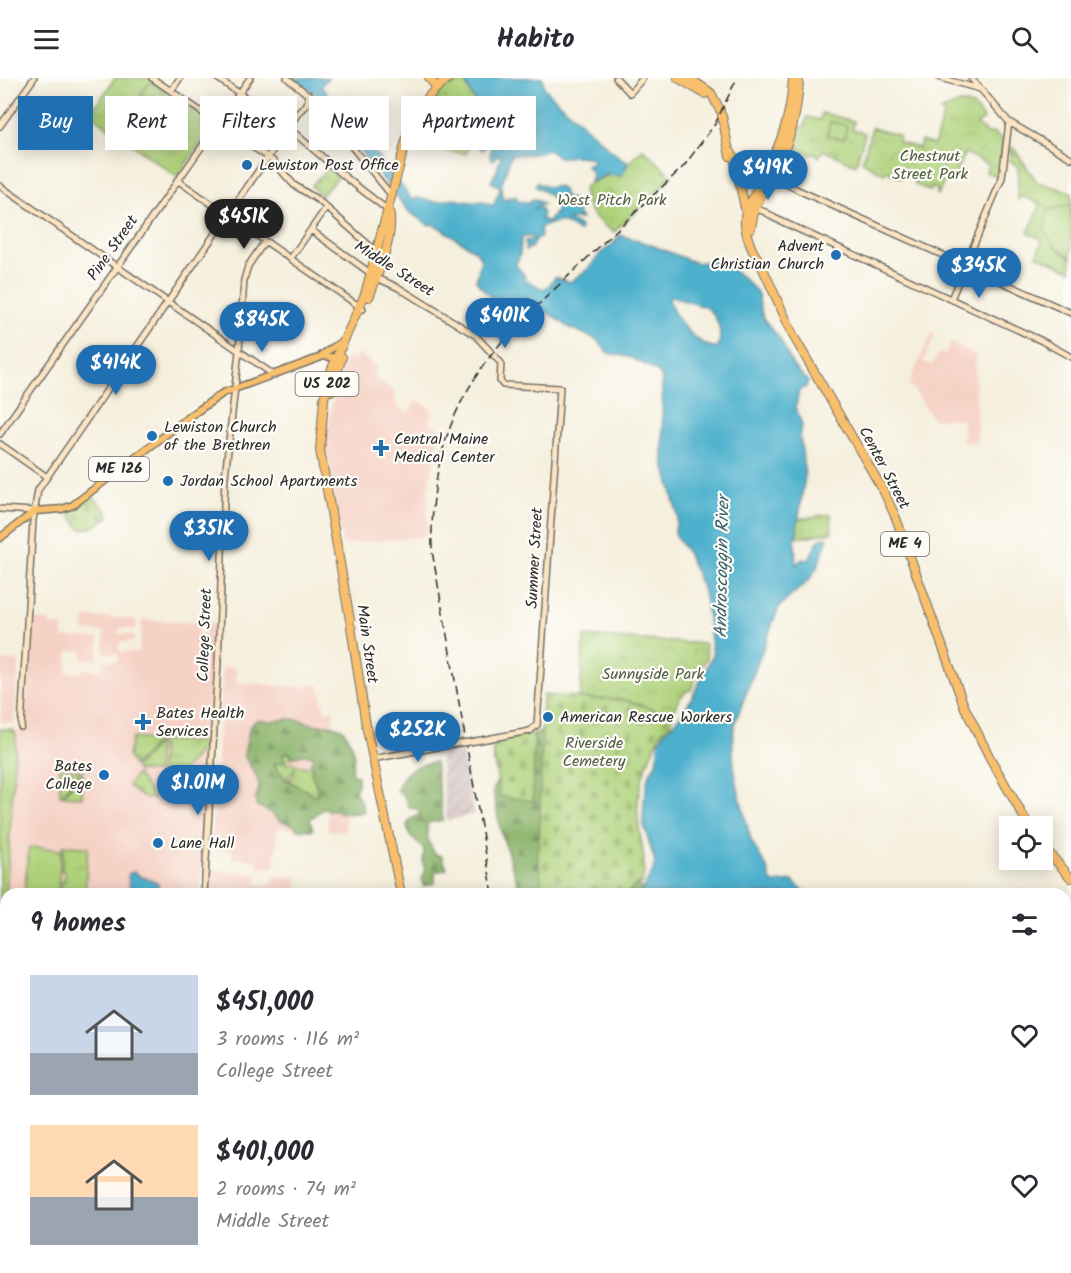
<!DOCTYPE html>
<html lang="en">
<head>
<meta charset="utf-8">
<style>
  :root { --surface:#fff; --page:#f2f2f3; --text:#2b2b33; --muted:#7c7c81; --accent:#1f6fb2 }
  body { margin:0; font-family:Kalam,sans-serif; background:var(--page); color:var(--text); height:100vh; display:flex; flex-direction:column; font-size:22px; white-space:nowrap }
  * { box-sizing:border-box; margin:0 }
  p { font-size:20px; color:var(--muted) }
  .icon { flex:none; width:33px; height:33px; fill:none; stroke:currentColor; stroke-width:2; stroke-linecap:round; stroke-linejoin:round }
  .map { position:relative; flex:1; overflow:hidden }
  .sheet { position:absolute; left:0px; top:810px; width:1071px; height:386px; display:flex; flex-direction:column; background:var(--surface); border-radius:18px 18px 0 0; box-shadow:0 3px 15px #0003 }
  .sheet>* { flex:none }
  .banner { position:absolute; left:18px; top:18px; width:600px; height:54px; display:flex; gap:12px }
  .fabs { position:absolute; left:999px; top:738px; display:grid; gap:12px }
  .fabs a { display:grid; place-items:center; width:54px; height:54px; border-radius:0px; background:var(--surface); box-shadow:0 3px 15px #0003; font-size:30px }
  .price { position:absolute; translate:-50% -51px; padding:0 14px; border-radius:21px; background:var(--accent); color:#fff; font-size:20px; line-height:39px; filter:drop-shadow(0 2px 3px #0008) }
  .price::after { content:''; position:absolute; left:50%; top:36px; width:18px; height:14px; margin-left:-9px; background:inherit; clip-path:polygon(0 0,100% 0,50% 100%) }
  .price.current { background:#222; color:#fff }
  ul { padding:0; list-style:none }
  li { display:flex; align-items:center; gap:18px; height:150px; padding:0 30px }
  li span { display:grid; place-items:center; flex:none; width:168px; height:120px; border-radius:0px; color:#555 }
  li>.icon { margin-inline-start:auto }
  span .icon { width:72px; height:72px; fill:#fffc; stroke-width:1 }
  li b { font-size:26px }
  h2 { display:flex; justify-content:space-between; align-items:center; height:72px; padding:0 30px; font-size:26px }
  .chip { padding:0 21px; border-radius:0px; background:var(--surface); box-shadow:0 3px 15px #0003; font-size:21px; line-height:54px }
  .chip.current { background:var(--accent); color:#fff }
  header { display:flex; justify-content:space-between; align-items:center; height:78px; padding:0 30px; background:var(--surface); font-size:27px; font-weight:600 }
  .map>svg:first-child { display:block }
  .built { fill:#f6d1c5 }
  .industrial { fill:url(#industrial-furrows) }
  .grass { fill:url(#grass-tufts); stroke:#6c7e52; stroke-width:1.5 }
  .forest { fill:url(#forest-firs); stroke:#5a6f4a; stroke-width:1.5; fill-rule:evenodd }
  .cemetery { fill:url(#cemetery-stones); stroke:#6c7e52; stroke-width:1.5 }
  .park { fill:url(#park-crowns); stroke:#6c7e52; stroke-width:1.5 }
  .garden { fill:#aed179; stroke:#6c7e52; stroke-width:1.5 }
  .water { fill:#4eb1cd; stroke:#3c6e7c; stroke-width:1.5; fill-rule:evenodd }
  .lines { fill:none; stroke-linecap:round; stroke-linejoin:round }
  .stream { stroke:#4eb1cd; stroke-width:1.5 }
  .canal { stroke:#4eb1cd; stroke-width:3 }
  .secondary-casing { stroke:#727069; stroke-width:8 }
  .primary-casing { stroke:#727069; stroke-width:9 }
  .highway-casing { stroke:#727069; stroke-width:10 }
  .secondary { stroke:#fce5c4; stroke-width:5 }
  .primary { stroke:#f8bf6c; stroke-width:6 }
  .highway { stroke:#f8bf6c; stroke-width:8 }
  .rail { stroke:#2b2b2b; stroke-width:1.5; stroke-dasharray:9 4.5; stroke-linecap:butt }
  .secondary-bridge-casing { stroke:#727069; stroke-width:8; stroke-linecap:butt }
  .secondary-bridge { stroke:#fce5c4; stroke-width:5 }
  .poi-dot { fill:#1f6fb2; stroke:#fdfcf7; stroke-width:2 }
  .labels { text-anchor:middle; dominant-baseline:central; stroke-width:4.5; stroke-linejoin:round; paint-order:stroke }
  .shield { fill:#fdfcf7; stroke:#6a6a68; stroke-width:1.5 }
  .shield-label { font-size:15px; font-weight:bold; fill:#2b2b2b }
  .park-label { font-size:16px; fill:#525d42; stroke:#fdfcf7 }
  .poi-label { font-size:16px; fill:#2b2b2b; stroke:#fdfcf7; text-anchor:start }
  .street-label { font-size:16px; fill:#2b2b2b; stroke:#fdfcf7 }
  .water-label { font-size:18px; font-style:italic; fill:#39616c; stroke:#fdfcf7 }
</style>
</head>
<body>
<header><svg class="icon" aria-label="menu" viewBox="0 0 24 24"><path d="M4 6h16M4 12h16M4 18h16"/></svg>Habito<svg class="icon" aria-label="search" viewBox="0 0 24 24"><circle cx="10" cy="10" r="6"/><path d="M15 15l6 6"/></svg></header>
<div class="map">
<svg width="1071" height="1195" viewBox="0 0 1071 1195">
  <defs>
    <pattern id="industrial-furrows" width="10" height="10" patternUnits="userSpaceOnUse" patternTransform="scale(1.5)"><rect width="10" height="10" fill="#d1bfbf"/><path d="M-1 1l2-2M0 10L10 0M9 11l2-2" fill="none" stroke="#b4a4a4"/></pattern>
    <pattern id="grass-tufts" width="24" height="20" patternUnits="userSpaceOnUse" patternTransform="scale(1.5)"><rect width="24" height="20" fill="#aed179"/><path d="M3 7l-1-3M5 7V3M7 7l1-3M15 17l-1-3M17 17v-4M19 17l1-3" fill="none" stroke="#96b469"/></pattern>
    <pattern id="forest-firs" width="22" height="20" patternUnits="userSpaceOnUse" patternTransform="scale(1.5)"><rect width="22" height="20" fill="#8ab369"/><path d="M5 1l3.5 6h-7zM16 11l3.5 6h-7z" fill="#719257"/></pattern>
    <pattern id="cemetery-stones" width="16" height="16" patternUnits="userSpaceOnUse" patternTransform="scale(1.5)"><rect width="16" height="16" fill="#aed179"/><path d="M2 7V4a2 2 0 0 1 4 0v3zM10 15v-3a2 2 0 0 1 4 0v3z" fill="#96b469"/></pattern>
    <pattern id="park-crowns" width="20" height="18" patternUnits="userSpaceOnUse" patternTransform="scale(1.5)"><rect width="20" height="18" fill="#aed179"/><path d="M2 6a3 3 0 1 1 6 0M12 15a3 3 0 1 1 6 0" fill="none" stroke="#96b469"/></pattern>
  </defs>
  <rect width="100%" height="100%" fill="#fdfcf7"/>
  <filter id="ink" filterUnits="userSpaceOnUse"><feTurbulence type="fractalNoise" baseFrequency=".0167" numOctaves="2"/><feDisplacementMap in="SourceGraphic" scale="12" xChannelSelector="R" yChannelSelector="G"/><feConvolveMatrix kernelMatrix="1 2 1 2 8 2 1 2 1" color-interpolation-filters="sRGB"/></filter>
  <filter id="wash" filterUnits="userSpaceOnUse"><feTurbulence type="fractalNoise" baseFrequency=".008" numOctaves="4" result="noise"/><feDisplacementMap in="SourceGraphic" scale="24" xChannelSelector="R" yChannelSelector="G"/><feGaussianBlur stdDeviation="1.35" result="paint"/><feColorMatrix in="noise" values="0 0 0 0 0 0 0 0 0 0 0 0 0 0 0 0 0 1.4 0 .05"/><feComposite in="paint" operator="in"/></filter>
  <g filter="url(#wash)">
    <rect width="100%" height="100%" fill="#f5efdd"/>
    <path class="built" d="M932,255l3,2 -12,26 10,4 5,-12 7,2 6,-13 24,12 2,88 -14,1v-24h-30l-24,-36z
      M358,275l20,15 -5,8 22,16 1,14 12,7 10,-13 15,11 -4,9 3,4 9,4 -13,62 -1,46 -85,8 -17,-99 7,-42 9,-32 5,-13 9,3z
      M85,539l51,2v10l-17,-1v6l15,1v7h-15v10h20l3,-32 56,3 -1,11h9v-10h9l-1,53 -14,217h-194v56l-6,-1v-220l24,2 7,-112 19,2v4l13,1v11l36,1 -1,22 -16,-1v-8h-14l-2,21 15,1 1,-4 20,1 1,-9h15v-7l-14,-1v-21l-20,-1z
      M0,582l19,1 -5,62 -14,-1z
      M223,589l14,1 -1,14 71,6v-4l12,1 5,25h10l-2,24 19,80 -5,2 -1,15 -17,-1v-19l-7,-1 -13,2 5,18 -35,-2 -4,40 -16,-1v-7l-26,-2v-7l-21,-2z
      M210,792l47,4v10l15,1 1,-9 24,1v17h-89z"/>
    <path class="industrial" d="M461,668l13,68 -27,7 -8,-71z"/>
    <path class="grass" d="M132,660l27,2 -25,26 -6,-9z
      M162,662l46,3 -28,31 -20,-1z
      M159,664l-2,30 -20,-1 -2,-3z
      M286,674l8,5 -9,3 1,4 7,-2 2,3 18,3c-1,12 6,16 4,28h-2l-26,-14 7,-15 -8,9v6l-14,-18 9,-2v-9z
      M60,690l21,2 -18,24 -3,1z
      M83,693l-1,26 -19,-1z
      M137,696l18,25c-12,0 -20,-6 -27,-14z
      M180,699h9l4,4 -2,18 -29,-1z
      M63,768l25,1 -3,47h-25l1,-12h3l1,-10 -3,-1z"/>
    <path class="forest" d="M258,641l11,2 19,-2 12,1 14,5h14l14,3 9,15 3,13 -3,15 3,5h4v9l-3,6c3,8 8,11 9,20 -15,6 -26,0 -41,-2l-13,10 3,11 -16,-1 -3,-4 -13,-4 -11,-9 -13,-6c-4,-12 2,-10 2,-19 0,-14 -12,-22 -15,-33l6,-28zM286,674h3l5,5h4l2,-3 10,1 4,3 -4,6 3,4 -2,5 6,13v10h-2c-15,-11 -33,-14 -41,-32l10,-2 -1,-8z
      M541,653l9,3 86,149 6,6 -2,5h-119l-20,-62 -8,-42 5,-11 -4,-17v-13l39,-13z
      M435,684l8,58 -16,3 1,18 7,13 7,2 5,13 -12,3v11l-12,3 -1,-8 3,-6 -2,-9 1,-14 -14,-13 -3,-11 4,-6 9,-5 -2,-5 -9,-1 -4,-11 -8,-6c5,-20 19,-27 38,-29z
      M1065,1008l6,1v44l-1,-5h-5z
      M1071,1089v106h-221l-2,-5h217v-100z"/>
    <path class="cemetery" d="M93,418l16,18v3l-18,11 -10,1 -11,-13v-3z
      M543,617l84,5 45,16 -1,8c-12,7 -15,20 -20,31 -11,22 -16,49 -12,73 3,20 8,36 3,56l-4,-1 -12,11h-83l-6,-45h2z
      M534,655l-1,68 -33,-5 -8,-55z"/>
    <path class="park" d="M115,0h34l65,46 -37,53 -87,-63z
      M464,0h6l-4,5 1,4 15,29 -4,12 -9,9 3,6 -6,11 -26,-4 -21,-27 22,-32z
      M961,25l12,3 11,13 -7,5 11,11 5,-3 10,8 -4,37 -13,-5 2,-8 -23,-11 -12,25 -6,-2 -9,19 -2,-1 2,-4 -6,-3 -2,4 -16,-7 2,-4 -13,-6 -2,4 -15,-7 -2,3 -22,-12 10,-34 27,7 -1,7 21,6 2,-7 13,4 10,-32 -5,-2z
      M822,35l32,8 -2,8 13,4 -9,32 -33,-15 -4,7 -7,-4 -1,2 -12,-6 -8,18 -6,-3 15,-37h4l3,-10 13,3z
      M1010,68l5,4 22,32 34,10v78l-35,-15 7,-15 -15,-7 13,-29 -19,-8 -2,4 -2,-1v-32l-9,-7 4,-6 -4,-1z
      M643,71l29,27 -58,56c-19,-12 -28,-21 -31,-44 14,-11 29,-12 44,-21l1,-4z
      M328,90l10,9 -17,19 -10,-10z
      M831,436l1,18 -36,6 2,-19z
      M584,558l121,8 2,14 -7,10 -9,22c-11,2 -16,16 -19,26l-45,-16 -47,-2z"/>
    <path class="garden" d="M150,4l15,12 -8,11 -16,-11z
      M830,44l17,3 -3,14 -17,-3z
      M1071,127v52c-10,-5 -24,-16 -26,-28 0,-6 2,-13 3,-19z
      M0,651l13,1 3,5 -13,209 -3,5z
      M29,769l32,3 -3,44h-34z"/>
    <path class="water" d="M295,0h33l-7,8 91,113 7,-1 18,4 14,-3 27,4 2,-2 13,5 8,-19 -10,-5 6,-12 4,-14 -3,-1 -6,5 -2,-4 2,-7 -3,-3h-4l-3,4 -4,-5 -6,-2 -3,-6 9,-9 4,-12 -16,-33 4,-5h73l1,9 6,7 63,58 15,11 -6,13 -16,-1 -16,8 2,-10 -6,-7 8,-4 -4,-5c-4,0 -11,-1 -15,-1 -15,1 -13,5 -27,-6l-16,4 -21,1 -10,32 2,12 4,1 1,-3 4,1 4,-2v3l4,3 4,-1 2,3 9,-5 8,5 -11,5 8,-1 3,6 -2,5 7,3 9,-11c-4,-16 -9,-17 -22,-25l2,-4c5,5 14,6 21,4l5,4 2,8 7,1v4l9,16h-13l12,8 1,1 -2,4c-18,-13 -19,-12 -39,-4l1,9 -6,3 -3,7 -6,3 -1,-9 7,-1v-3h-10c-3,10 1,19 -7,27l10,12 -1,3 19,10 6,-3 6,-9 15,5 19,-14 13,-16 11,-8 7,-9 29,9 47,19 16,-2 8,1 21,14 16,16 6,26 17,21 13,27 15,15 -2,6 -7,3 -3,17 6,19 -2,9 5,41 -10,67 1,22 6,-6 7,1 9,-19 6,-4 4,1 -11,30 -8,12 -30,27 -6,15 -38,101c-8,38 7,80 16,117 7,16 17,23 20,41l3,2 19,-2 13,13h-166l12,-21 3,-11 -12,-40 1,-21 4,-24 8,-14 3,-22 7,-11 8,-6 16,-23 23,-46 -7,-53 -4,-14 -14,-34 -12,-17 -1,-6 2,-14 -2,-12 -12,-45 -1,-80 -3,-7 -11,-7 -19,-9 -21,-4 -12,-14 -26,-11 -23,-16 -50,-8 -21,-23 5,-21 -5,-9 -39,-25 -6,-2 -2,1 -19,-12 -96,-120zM671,219l35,10c12,9 17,26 12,40 -18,3 -48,-32 -49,-49z
      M136,794l3,4 18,6 5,12h-31l-3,-18 2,-3z
      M736,1190h51l-1,5h-51z"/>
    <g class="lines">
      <path class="stream" d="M634,816l8,-2
        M1065,1146l6,-5
        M848,1195l4,-5"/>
      <path class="canal" d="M27,1190l6,5
        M252,1195l2,-5"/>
    </g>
  </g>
  <g filter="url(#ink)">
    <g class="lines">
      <defs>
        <path id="secondary" d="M152,0l120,82 22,25 24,15 60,53
          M217,0l67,46 65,56 40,31
          M287,0l25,20 80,98
          M616,0l14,15 13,-15
          M940,0l40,11
          M971,0l38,44 62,36
          M171,13l9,-13
          M0,48l34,-48
          M772,98l26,14 273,123
          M177,102l186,129
          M0,108l274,189
          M755,132c6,-1 15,4 19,8l268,123 29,16
          M311,152l66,48 22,10 76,47 26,28 -1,18 3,4 57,3 -23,337 -7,6 -60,11
          M291,180l35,-50
          M951,221l51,-121 7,-56
          M0,356l250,-356
          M0,366l47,33
          M0,431l35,2
          M21,649l12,-207 5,-30 261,-378 8,-8 2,-10
          M372,681l88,-16
          M204,816l14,-231 7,-186 14,-126 5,-71 4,-14 17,-25
          M1065,989h6
          M175,1195v-5"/>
        <path id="primary" d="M322,277l22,-15
          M0,460l35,-27 27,-2 11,-4 116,-88 34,-24 101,-37 14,2
          M0,875l6,1
          M1065,979l6,-1
          M1065,999h6"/>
        <path id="highway" d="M429,0l8,10
          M678,0l27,16
          M689,0l22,15 9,17
          M793,0c-3,59 -23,83 -47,134 -4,13 4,38 13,48l35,77 90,155 12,26 68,188 26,52 39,68
          M722,38l8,40
          M731,74l3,5 12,56
          M751,150c3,-27 20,-49 31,-73 12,-25 16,-50 17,-77
          M369,219c9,-23 26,-62 20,-86
          M331,313l11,-34
          M350,542l-30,-170 4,-51 5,-23 9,-22 27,-60 45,-168c8,-17 23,-38 39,-48
          M351,549l15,98 35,169
          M1042,767l29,33
          M471,1190v5"/>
      </defs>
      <use href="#secondary" class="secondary-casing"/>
      <use href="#primary" class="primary-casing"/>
      <use href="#highway" class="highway-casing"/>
      <use href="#secondary" class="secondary"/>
      <use href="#primary" class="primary"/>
      <use href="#highway" class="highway"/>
      <path class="rail" d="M493,816l-61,-343c-2,-95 22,-161 88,-229l164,-156 31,-42 22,-46
        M561,1190v5"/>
      <defs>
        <path id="secondary-bridge" d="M460,665l10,-1"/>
      </defs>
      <use href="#secondary-bridge" class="secondary-bridge-casing"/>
      <use href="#secondary-bridge" class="secondary-bridge"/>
    </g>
  </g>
  <g class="poi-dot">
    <circle cx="247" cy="87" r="6"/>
    <circle cx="836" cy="177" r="6"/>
    <circle cx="152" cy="358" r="6"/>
    <path d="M378 361h6v6h6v6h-6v6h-6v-6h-6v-6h6z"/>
    <circle cx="168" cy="403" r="6"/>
    <circle cx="548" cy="639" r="6"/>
    <path d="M140 635h6v6h6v6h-6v6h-6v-6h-6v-6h6z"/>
    <circle cx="104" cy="697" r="6"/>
    <circle cx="158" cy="765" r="6"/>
  </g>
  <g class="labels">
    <g class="shield">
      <rect x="295.5" y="294" width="63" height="24" rx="4.5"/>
      <rect x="89" y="379" width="60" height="24" rx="4.5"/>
      <rect x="881" y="454" width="48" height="24" rx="4.5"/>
    </g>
    <g class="shield-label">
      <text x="327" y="306">US 202</text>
      <text x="119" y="391">ME 126</text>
      <text x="905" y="466">ME 4</text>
    </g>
    <g class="park-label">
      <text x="930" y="78">Chestnut<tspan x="930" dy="18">Street Park</tspan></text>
      <text x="612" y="122">West Pitch Park</text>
      <text x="653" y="596">Sunnyside Park</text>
      <text x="594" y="665">Riverside<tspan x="594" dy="18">Cemetery</tspan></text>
    </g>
    <g class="poi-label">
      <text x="259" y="87">Lewiston Post Office</text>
      <text x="824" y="168" text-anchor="end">Advent<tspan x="824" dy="18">Christian Church</tspan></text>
      <text x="164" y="349">Lewiston Church<tspan x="164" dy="18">of the Brethren</tspan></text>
      <text x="394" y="361">Central Maine<tspan x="394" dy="18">Medical Center</tspan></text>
      <text x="180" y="403">Jordan School Apartments</text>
      <text x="156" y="635">Bates Health<tspan x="156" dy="18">Services</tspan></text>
      <text x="560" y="639">American Rescue Workers</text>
      <text x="92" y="688" text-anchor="end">Bates<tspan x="92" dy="18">College</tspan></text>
      <text x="170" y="765">Lane Hall</text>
    </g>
    <g class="street-label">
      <text transform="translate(113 170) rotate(-55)">Pine Street</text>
      <text transform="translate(394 191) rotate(32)">Middle Street</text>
      <text transform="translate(884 390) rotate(62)">Center Street</text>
      <text transform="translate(535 480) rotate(-87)">Summer Street</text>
      <text transform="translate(205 557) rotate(-88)">College Street</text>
      <text transform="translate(367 566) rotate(82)">Main Street</text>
    </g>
    <g class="water-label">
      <text transform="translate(723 489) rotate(-89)">Androscoggin River</text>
    </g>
  </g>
</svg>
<div class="fabs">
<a><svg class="icon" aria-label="locate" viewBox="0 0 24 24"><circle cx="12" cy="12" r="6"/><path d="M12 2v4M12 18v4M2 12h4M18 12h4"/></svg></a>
</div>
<b class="price" style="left:768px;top:123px">$419K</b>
<b class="price current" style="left:244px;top:172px">$451K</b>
<b class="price" style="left:979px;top:221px">$345K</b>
<b class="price" style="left:505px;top:271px">$401K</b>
<b class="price" style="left:262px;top:275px">$845K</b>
<b class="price" style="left:116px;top:318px">$414K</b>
<b class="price" style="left:209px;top:484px">$351K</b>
<b class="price" style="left:418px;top:685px">$252K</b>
<b class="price" style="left:198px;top:738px">$1.01M</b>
<div class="banner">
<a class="chip current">Buy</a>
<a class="chip">Rent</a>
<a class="chip">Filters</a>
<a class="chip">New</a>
<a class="chip">Apartment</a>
</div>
<section class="sheet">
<h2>9 homes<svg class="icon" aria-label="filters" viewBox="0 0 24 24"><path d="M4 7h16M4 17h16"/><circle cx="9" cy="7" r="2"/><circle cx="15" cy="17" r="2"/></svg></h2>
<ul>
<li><span style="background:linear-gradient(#c9d6e8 65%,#9aa5b1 0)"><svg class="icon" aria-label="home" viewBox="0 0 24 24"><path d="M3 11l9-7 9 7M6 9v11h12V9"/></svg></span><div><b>$451,000</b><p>3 rooms · 116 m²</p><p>College Street</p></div><svg class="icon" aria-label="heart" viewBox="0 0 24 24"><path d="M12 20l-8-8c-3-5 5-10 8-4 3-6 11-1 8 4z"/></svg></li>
<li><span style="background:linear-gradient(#ffd9b3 60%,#9aa5b1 0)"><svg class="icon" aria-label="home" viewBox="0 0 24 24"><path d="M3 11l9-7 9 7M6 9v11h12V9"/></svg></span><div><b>$401,000</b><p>2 rooms · 74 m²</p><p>Middle Street</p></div><svg class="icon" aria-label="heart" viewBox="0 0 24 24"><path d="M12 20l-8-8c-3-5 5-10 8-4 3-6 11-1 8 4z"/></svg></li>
</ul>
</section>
</div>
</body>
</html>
